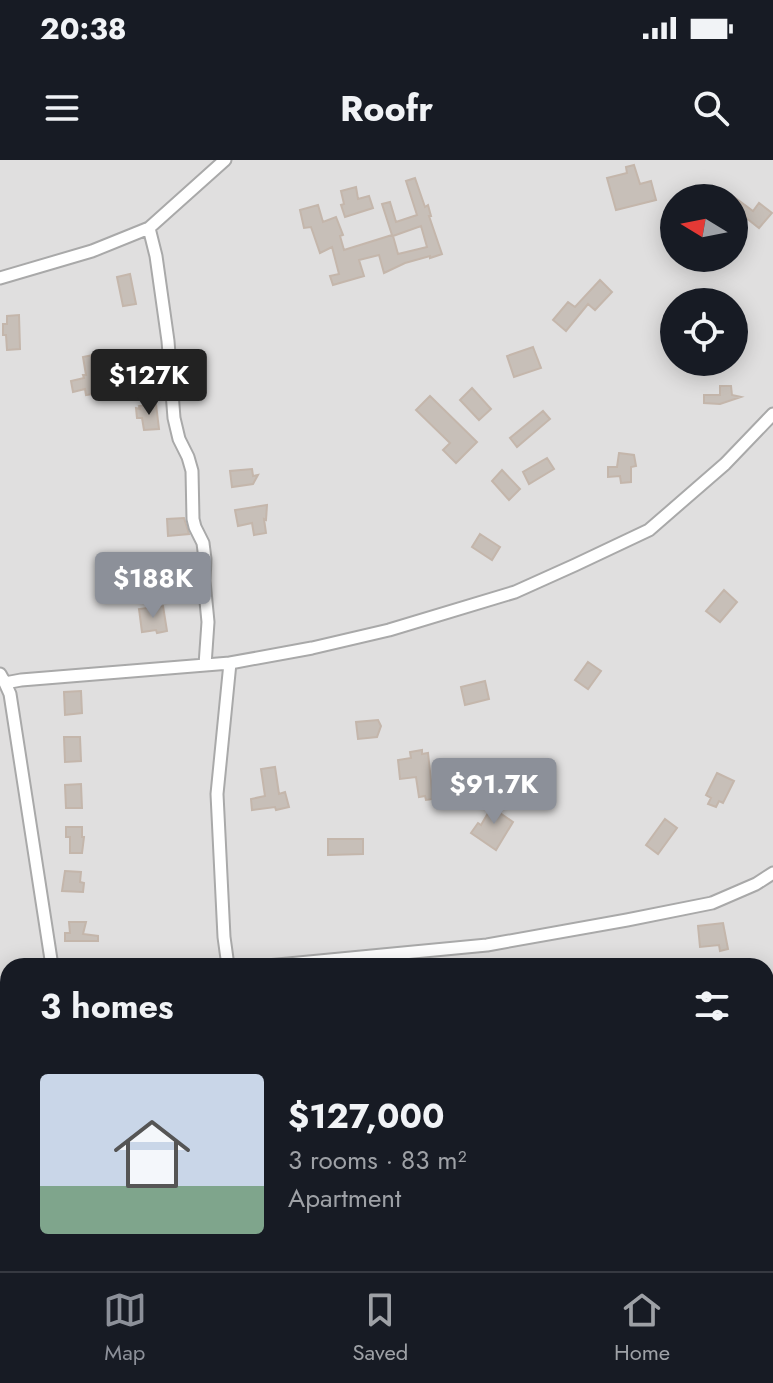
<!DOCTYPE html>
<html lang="en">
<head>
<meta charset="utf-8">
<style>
  :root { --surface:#171b24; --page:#242831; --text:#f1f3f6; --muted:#9ea1a6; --line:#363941; --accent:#8c9099 }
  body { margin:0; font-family:Jost,sans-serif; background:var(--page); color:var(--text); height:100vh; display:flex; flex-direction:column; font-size:30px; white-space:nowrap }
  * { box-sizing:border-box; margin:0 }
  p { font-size:26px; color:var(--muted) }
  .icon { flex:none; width:44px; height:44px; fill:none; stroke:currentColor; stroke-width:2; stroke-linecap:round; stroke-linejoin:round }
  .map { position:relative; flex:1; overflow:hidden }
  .details { position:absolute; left:0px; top:798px; width:774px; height:314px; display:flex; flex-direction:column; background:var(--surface); border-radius:24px 24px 0 0; box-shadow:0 4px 20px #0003 }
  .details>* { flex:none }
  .needle { width:52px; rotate:280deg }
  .controls { position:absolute; left:660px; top:24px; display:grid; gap:16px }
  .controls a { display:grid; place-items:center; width:88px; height:88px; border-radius:50%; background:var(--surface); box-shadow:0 4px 20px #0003; font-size:40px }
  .price { position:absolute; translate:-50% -68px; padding:0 18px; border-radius:8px; background:var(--accent); color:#fff; font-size:26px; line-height:52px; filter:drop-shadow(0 2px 4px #0008) }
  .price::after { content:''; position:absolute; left:50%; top:48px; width:24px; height:18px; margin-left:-12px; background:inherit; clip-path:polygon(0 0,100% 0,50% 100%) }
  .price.on { background:#222; color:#fff }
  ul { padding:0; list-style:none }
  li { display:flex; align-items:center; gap:24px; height:200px; padding:0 40px }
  li span { display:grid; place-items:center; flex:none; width:224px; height:160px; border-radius:8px; color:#555 }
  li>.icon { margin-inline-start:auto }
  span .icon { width:96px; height:96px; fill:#fffc; stroke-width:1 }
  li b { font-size:34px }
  h2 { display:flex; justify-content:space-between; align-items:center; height:96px; padding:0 40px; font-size:34px }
  .status { display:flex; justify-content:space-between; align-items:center; height:56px; padding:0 40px; background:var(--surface); direction:ltr }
  .status svg { height:22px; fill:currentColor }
  header { display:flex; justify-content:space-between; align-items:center; height:104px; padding:0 40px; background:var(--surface); font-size:36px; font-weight:700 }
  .tabs { display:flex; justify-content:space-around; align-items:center; height:112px; border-top:2px solid var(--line); background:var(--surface); font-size:22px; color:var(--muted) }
  .tabs a { display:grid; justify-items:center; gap:4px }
  .tabs .on { color:var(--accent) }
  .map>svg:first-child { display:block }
  .residential { fill:#e0dfdf; fill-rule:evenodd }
  .building { fill:#c7bfb8; stroke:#c4b6ab; stroke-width:2; fill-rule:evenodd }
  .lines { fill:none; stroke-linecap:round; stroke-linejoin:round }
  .minor-casing { stroke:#a9a9a9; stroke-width:15 }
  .minor { stroke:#fff; stroke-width:11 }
</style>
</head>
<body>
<div class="status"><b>20:38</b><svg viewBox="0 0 49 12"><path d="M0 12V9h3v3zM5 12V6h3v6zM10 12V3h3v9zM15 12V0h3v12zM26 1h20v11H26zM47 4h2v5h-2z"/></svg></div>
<header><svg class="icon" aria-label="menu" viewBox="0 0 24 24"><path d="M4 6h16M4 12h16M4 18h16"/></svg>Roofr<svg class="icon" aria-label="search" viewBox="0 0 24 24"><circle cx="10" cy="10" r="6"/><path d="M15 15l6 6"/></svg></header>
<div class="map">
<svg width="773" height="1111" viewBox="0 0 773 1111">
  <rect width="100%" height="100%" fill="#f2efe9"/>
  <path class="residential" d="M0,0h773v1111h-126l-4,-7h123v-298h-758v139l-8,28zM674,38h60v60h-60zM674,142h60v60h-60z"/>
  <path class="building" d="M634,5l6,19 11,-3 5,19 -40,10 -9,-32 20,-5 -1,-6z
    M415,18l10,29 3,-2 3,11h-2l13,38 -12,4v-2l-25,7 -21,10 -5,-18 -20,5 5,16 -31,9 -3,-9 9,-2 -7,-27 -12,6 -9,-26 -7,1 -4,-18 18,-5 5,17 13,-5 7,18 -3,1 4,14 48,-15 -10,-31 8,-2 6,20 21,-7 -11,-34zM421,66l6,21 -29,7 -5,-18z
    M356,27l2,12 11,-3 4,12 -28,9 -4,-12 3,-1 -3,-13z
    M734,37l19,14 6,-8 13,10 -13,15 -19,-15 -6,8z
    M130,114l6,30 -13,2 -6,-29z
    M600,120l12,12 -17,18 -7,-6 -22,27 -13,-11 15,-18 7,5z
    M19,155l1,34 -13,1 -1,-15h-3v-11h4v-8z
    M533,187l8,21 -27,9 -7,-21z
    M152,190l1,13 -25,2 -1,-14z
    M93,195l6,38 -13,2 -1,-6 -12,3 -2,-11 13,-3 -1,-3h3l-3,-18z
    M720,226h11l1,9 9,2 -21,7 -16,-1v-8h16z
    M472,228l19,21 -12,11 -19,-20z
    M430,236l47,46 -21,21 -13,-13 7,-7 -34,-33z
    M156,244l3,25 -15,1 -2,-12h-5l-1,-10 4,1 -1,-3z
    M543,251l7,8 -33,28 -7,-9z
    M619,293l15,2 2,11 -5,1v15l-10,1 -1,-7 -12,1v-10h9z
    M547,298l7,11 -25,15 -6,-12z
    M252,309l1,7 5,-1 -5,9 -21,3 -2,-16z
    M502,310l18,19 -11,11 -17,-19z
    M267,345l-1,15 -2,-1 2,14 -12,2 -2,-12 -14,3 -3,-16z
    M184,358l5,16 -21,2 -1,-17z
    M480,374l20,13 -8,13 -20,-13z
    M724,430l13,12 -17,20 -14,-11z
    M163,446l4,25 -10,2 -1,-3 -14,2 -3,-23z
    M588,502l13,9 -13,18 -13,-9z
    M485,521l4,18 -24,6 -4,-18z
    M81,531l1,22 -17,2 -1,-23z
    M378,560l3,6 -4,11 -19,2 -2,-17z
    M64,577h16l1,24 -16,1z
    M422,590v4l6,-1 5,46 -7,1 -1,-4 -6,1 -3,-20 -16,2 -2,-19 13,-2 -1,-6z
    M275,607l4,27 6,-2 4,15 -13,3 -1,-3 -23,3 -1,-11 14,-3 -4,-27z
    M717,613l17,8 -11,22 -4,-2 -3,6 -8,-3 3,-6 -5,-3z
    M81,624l1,24h-16l-1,-23z
    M498,636l9,7 -7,10 13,9 -17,28 -25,-17 7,-10 3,2z
    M665,659l12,9 -19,26 -12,-9z
    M66,667h16v10h2l-2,16h-12v-16h-4z
    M328,679h35v15l-35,1z
    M65,711l16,1 -1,10 4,1 -1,9 -21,-1z
    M69,762h17l-3,12 15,2v5h-33v-8h5z
    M723,763l5,26 -8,2 -1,-6 -19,2 -2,-21z"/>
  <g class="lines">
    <defs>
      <path id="minor" d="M149,68l7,28 12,85 6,77 5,21 9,18 4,14 1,48 2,8 8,16 2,16 -1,22 4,41 -3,43
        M0,118l92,-27 57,-23 76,-68
        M0,514l5,9 16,-3 209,-17
        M5,523l5,11 42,272
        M228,806l-4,-29 -7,-143 13,-131 82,-15 77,-18 126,-38 60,-27 74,-35 76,-66 48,-50
        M267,806l220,-21 140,-25 85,-17 44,-19 17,-11
        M0,869l8,-2"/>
    </defs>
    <use href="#minor" class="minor-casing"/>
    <use href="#minor" class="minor"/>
  </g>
</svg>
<div class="controls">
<a><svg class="needle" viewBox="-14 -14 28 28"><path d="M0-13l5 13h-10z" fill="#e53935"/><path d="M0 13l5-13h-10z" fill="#9ea1a6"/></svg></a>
<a><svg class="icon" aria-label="locate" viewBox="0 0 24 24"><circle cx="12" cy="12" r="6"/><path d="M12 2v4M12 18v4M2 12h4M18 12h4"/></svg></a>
</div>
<b class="price on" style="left:149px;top:257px">$127K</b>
<b class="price" style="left:153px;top:460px">$188K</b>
<b class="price" style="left:494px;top:666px">$91.7K</b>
<section class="details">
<h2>3 homes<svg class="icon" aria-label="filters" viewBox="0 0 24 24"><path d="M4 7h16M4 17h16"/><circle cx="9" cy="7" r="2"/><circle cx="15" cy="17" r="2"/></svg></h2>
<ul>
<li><span style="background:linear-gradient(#c9d6e8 70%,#7fa58c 0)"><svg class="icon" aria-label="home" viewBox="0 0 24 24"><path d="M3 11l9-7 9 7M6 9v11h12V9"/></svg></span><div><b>$127,000</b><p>3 rooms · 83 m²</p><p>Apartment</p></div></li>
</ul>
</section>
</div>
<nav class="tabs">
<a class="on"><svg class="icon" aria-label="map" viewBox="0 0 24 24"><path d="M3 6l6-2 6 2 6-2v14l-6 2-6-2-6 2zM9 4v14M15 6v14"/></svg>Map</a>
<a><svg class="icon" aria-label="saved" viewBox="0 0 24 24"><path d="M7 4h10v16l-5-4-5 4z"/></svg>Saved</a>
<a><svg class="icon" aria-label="home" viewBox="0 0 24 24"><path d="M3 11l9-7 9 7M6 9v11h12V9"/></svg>Home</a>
</nav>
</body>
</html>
